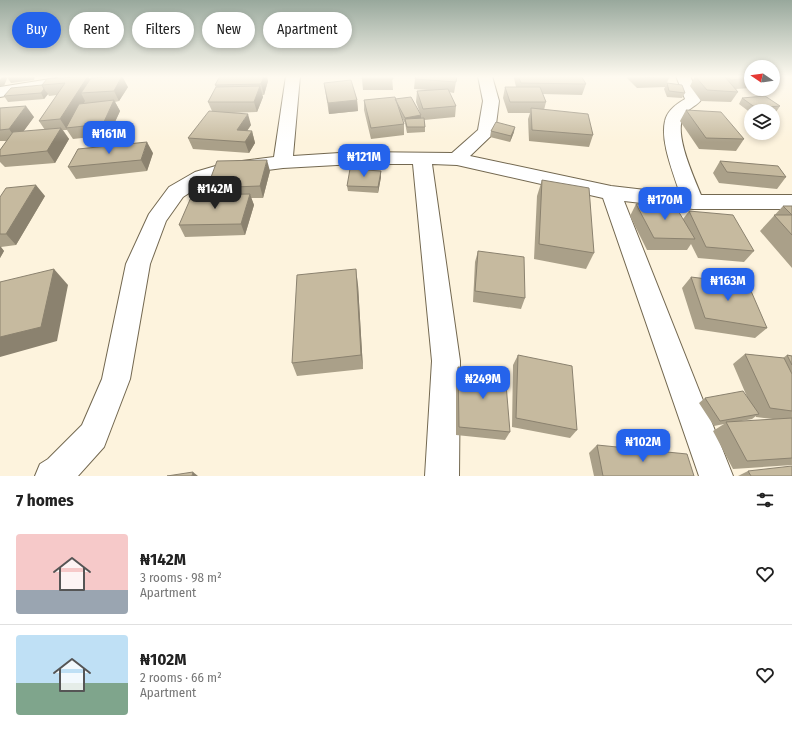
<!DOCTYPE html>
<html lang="en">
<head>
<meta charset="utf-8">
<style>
  :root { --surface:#fff; --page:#f2f2f2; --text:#222; --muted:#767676; --line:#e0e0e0; --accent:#2563eb }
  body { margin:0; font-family:"Fira Sans Condensed",sans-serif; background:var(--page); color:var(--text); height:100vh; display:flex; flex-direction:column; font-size:15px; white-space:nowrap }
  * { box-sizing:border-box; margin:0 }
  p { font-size:13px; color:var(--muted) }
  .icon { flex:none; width:22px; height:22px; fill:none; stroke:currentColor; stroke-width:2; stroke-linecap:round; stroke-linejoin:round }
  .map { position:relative; height:476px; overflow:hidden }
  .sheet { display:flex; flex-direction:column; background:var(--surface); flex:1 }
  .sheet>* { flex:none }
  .guide { position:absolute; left:12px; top:12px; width:400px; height:36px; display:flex; gap:8px }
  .needle { width:26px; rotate:283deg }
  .controls { position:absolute; left:744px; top:60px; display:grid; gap:8px }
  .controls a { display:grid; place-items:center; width:36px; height:36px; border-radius:50%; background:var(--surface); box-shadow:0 2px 6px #0003; font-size:20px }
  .price { position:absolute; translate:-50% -34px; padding:0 9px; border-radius:8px; background:var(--accent); color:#fff; font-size:13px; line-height:26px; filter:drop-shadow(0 1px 2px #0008) }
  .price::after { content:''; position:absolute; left:50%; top:24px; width:12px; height:9px; margin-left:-6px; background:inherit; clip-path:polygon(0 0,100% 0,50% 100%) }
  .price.current { background:#222; color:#fff }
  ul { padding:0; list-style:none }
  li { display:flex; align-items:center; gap:12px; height:100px; padding:0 16px }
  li+li { border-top:1px solid var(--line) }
  li span { display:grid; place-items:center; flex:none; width:112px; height:80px; border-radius:4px; color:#555 }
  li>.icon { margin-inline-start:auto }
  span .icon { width:48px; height:48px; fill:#fffc; stroke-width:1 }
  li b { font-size:17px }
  h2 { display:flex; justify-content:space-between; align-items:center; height:48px; padding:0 16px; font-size:17px }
  .tag { padding:0 14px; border-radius:18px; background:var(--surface); box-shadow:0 2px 6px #0003; font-size:14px; line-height:36px }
  .tag.current { background:var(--accent); color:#fff }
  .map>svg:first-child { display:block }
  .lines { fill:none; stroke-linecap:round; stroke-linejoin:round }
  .minor-casing { stroke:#736850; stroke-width:2 }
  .minor { fill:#fff; fill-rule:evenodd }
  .wall { fill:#aaa089; fill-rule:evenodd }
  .shaded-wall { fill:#8b826f }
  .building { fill:#c6ba9f; stroke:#8b826f }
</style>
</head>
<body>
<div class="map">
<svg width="792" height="476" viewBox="0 0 792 476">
  <rect width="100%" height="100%" fill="#fdf3dd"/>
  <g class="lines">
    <defs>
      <path id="minor" d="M69,76h30l-2,3 -5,1 -92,17v-10z
        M286,76h14l-7,80 62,-4 97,1 26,-23 5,-29 -5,-25h14l7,25 -4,31 -25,24 141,30 69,8c-6,-20 -20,-52 -15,-73 2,-10 11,-17 20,-22l-9,-23h14l11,24c-5,7 -15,9 -18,17 -9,18 11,60 18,78h91v14h-99l-69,-8 109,275h-34l-96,-278 -146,-33 -25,-1 28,197 -1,115h-34l7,-115 -19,-197h-58l-72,4 -55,7 -19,5 -26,17 -17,24 -16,43 -20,115 -26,68 -26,29h-43l5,-12 8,-5 34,-34 20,-46 24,-115 23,-50 20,-27 26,-15 31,-9 48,-6z"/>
    </defs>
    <use href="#minor" class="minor-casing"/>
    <use href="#minor" class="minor"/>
  </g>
  <path class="wall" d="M88,76l2,3 38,8 -9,14 -4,1 5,9 -11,24 -36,4 -6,-9h-4l6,9 -14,24 -50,4 -5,-5v-12l7,-9h-7v-33l34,9 -11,15 22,-2 -6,-9 18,-26 -8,1 -1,-2 -4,5 -36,3 -4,-6 38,-11z
    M392,76l1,14h-30l-1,-11z
    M457,76l-3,17 -5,-1 7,14 -1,11 -31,3 1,7v5l-18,1 -2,-10 -4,-7 3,8v11l-33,4 -7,-29v-10l31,-1 25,14 -4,-11 1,-11 11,-1 -14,-1 1,-10z
    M514,76h67l5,8 -4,11 -39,-1 3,8 -2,8 49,25 -4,12 -60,-6 -1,-22 2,-6h-22l-5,-15 2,-11h11l-2,-9z
    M625,76h45l-5,11 -28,1z
    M695,76h56v11l-1,1 -14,1 2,3 -7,10 -30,-1 -11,-15z
    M268,81l-4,14h-2l1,2 -6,15 -27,1 21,12 -4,6h5l3,12 -6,10 -56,-4 -5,-11 24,-27 -4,-9 8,-14 -1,-3z
    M324,83l33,17 1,11 -29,3z
    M667,83l18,10 -3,5 -15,-1 -3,-8z
    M742,98l38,8 -4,6h-3v-1h-22v2l-12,-9z
    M686,110l58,29 -8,12 -37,-2 -19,-28z
    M491,131l23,1 -4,10 -20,-5z
    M153,153l-6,18 -71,8 -8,-12z
    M720,161l66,16 -9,12 -58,-6 -6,-10z
    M270,171l-7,27h-12l3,7 -9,30 -60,2 -6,-12 30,-30 -2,-7z
    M381,171v6l-3,16 -30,-2 -1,-5z
    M542,180l52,73 -8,16 -52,-10 3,-63z
    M45,196l-29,49 -15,2 3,4 -4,7v-61z
    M636,204l47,15 6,-8 65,40 -10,11 -46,-4 -7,-14 -4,6h-40l-17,-34z
    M783,206h9v62l-32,-37z
    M478,251l47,47 -4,11 -48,-7 2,-40z
    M691,277l76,51 -12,10 -60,-9 -13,-41z
    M358,285l5,84 -66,7 -5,-13z
    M745,354l38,4 4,-3 5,1v109l-59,4 -20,-38 11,-7 -10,2 -15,-23 6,-5 43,1 -15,-35zM756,416v1l17,2 -37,3 16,-3z
    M518,355l59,75 -7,8 -58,-11 1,-62z
    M458,367l52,65 -5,8 -49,-5v-58z
    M597,445l97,31h-100l-5,-23z
    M748,471l44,5h-54z"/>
  <path class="shaded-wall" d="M2,76h6l-4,10h-4v-6z
    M19,76h16l-1,4 -23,3 -4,-6z
    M88,76l6,10 -13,7 4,8 -16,27h-3l-6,-9z
    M122,76l6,11 -9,14 -5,-10z
    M264,76h3l1,5 -4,14 -3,-11z
    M260,86l3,11 -6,15 -3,-10z
    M44,89l4,5 -4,5 -3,-6z
    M114,100l6,11 -11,24 -6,-11z
    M357,100l1,11 -29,3 -1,-11z
    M26,106l8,11 -17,23 -8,-11z
    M248,114l3,11 -11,16 -3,-11z
    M421,115v6l-16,-2v4v-5z
    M515,127l-1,5 -4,10 1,-6z
    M61,128l8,11 -14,24 -8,-12z
    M252,131l3,12 -6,10 -4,-11z
    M147,142l6,11 -6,18 -6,-11z
    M267,160l3,11 -7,27 -3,-12z
    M381,171v6l-3,16v-6z
    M36,185l9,11 -29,49 -10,-11z
    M250,194l4,11 -9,30 -4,-11z
    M0,246l4,5 -4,7z
    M54,269l14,16 -11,56 -57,16v-20z
    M356,269l2,16 5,84 -2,-14z
    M193,472l5,4h-6z"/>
  <path class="building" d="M8,76h11l-12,1z
    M88,76l-28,43 -21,2 26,-38 -23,2 5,-6z
    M122,76l-8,15 -33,2 10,-15z
    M220,76h44l-3,8 -46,1z
    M363,76h29l1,3h-31z
    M416,76h41l-1,6 -41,-3z
    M518,76h63l5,8 -65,-1z
    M639,76h31l-29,2z
    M695,76l30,1 13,15 -31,-2z
    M726,76h25v2l-20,2z
    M351,80l6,20 -29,3 -4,-20z
    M667,83l15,2 3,8 -16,-2z
    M42,85l2,4 -3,4 -37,3 7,-8z
    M260,86l-6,16h-46l8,-15z
    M505,87h35l6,15h-36z
    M448,89l8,17 -33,3 -6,-18z
    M765,96l15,10 -24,2 -14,-10z
    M395,97l9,27 -33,4 -7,-28z
    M411,97l10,18 -16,3 -10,-19z
    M114,100l-11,24 -37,4 13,-24z
    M26,106l-17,23 -9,1v-22z
    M531,108l57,6 5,21 -61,-5z
    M686,110l35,2 23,27 -38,-1z
    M209,111l39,3 -11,16 15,1 -7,11 -57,-4z
    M424,118l1,9h-18l-2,-8z
    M496,122l19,5 -4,9 -20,-5z
    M61,128l-14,23 -47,5v-6l13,-18z
    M147,142l-6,18 -73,7 10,-18z
    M267,160l-7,26 -53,2 10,-27z
    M720,161l58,5 8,11 -59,-5z
    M350,169l31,2 -3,16 -31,-1z
    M542,180l47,8 5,65 -55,-9z
    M36,185l-30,49h-6v-37l6,-9z
    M250,194l-9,30 -62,1 13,-30z
    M636,204h38l21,35 -41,-1z
    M783,206h9v29l-18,-20h18z
    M689,211l44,4 21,36 -48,-4z
    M478,251l46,6 1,41 -50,-7z
    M54,269l-13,58 -41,10v-55z
    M356,269l5,86 -69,8 5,-88z
    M691,277l57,7 19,44 -62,-10z
    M745,354l39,4 8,16v37l-22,-3z
    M518,355l54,11 5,64 -61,-12z
    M787,355l5,1v9z
    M458,367l47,5 5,60 -51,-5z
    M743,391l16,23 -39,7 -15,-23z
    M792,418v40l-45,3 -21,-39z
    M597,445l90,9 7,22h-91z
    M792,466v10h-41l-3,-5z
    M193,472l-1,4h-25z"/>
  <linearGradient id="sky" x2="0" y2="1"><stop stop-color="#98a89c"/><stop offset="0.54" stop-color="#fefaf0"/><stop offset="1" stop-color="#fefaf0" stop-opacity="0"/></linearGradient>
  <rect width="792" height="142" fill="url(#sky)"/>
</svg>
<div class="controls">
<a><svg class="needle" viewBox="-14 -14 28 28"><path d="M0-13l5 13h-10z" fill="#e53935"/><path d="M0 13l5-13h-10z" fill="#767676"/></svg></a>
<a><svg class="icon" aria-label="layers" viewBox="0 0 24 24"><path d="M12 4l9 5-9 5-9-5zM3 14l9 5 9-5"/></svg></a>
</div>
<b class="price" style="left:109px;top:155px">₦161M</b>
<b class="price" style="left:364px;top:178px">₦121M</b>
<b class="price current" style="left:215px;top:210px">₦142M</b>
<b class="price" style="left:665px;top:221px">₦170M</b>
<b class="price" style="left:728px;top:302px">₦163M</b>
<b class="price" style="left:483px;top:400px">₦249M</b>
<b class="price" style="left:643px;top:463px">₦102M</b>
<div class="guide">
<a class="tag current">Buy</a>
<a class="tag">Rent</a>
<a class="tag">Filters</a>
<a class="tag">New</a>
<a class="tag">Apartment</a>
</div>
</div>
<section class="sheet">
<h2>7 homes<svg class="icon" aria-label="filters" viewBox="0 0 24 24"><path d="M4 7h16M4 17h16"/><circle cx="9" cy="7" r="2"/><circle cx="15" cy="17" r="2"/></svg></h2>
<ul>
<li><span style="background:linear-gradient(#f6c9c9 70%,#9aa5b1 0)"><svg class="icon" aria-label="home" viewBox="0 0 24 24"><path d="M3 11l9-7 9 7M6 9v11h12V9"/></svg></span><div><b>₦142M</b><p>3 rooms · 98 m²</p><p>Apartment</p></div><svg class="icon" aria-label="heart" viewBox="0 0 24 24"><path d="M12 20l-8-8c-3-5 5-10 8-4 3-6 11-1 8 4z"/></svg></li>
<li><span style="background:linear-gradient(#bfe0f5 60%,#7fa58c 0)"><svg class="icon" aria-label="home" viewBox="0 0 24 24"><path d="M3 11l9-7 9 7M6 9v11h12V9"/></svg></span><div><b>₦102M</b><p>2 rooms · 66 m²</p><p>Apartment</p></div><svg class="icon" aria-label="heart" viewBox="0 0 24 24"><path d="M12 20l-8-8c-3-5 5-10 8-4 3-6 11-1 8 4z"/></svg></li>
</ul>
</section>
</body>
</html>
